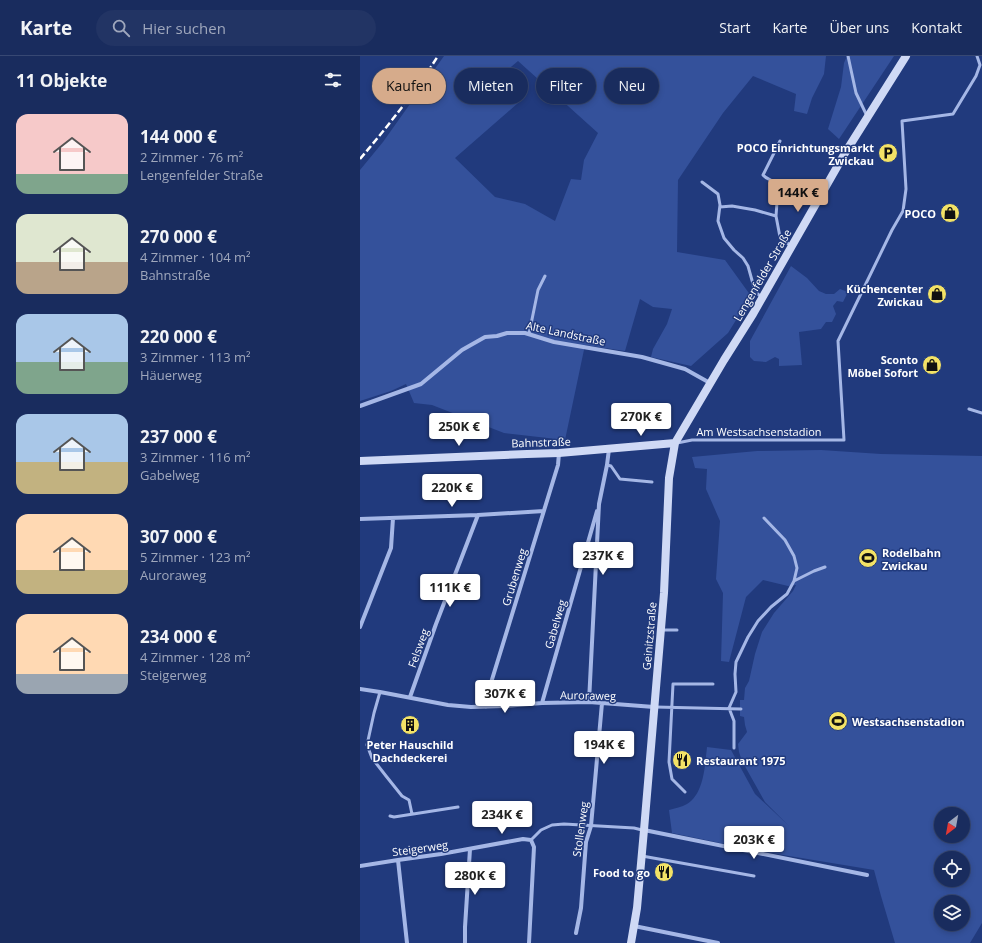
<!DOCTYPE html>
<html lang="de">
<head>
<meta charset="utf-8">
<style>
  :root { --surface:#192c5e; --page:#223464; --text:#f1f3f6; --muted:#9fa7bc; --line:#374873; --accent:#d6ab8b }
  body { margin:0; font-family:"Open Sans",sans-serif; background:var(--page); color:var(--text); height:100vh; display:flex; flex-direction:column; font-size:15px; white-space:nowrap }
  * { box-sizing:border-box; margin:0 }
  p { font-size:13px; color:var(--muted) }
  .icon { flex:none; width:22px; height:22px; fill:none; stroke:currentColor; stroke-width:2; stroke-linecap:round; stroke-linejoin:round }
  .map { position:relative; flex:1; overflow:hidden }
  .sheet { display:flex; flex-direction:column; background:var(--surface); width:360px }
  .sheet>* { flex:none }
  .hud { position:absolute; left:12px; top:12px; width:380px; height:36px; display:flex; gap:8px }
  .needle { width:26px; rotate:211deg }
  .controls { position:absolute; left:574px; top:751px; display:grid; gap:8px }
  .controls a { display:grid; place-items:center; width:36px; height:36px; border-radius:50%; background:var(--surface); box-shadow:0 2px 6px #0003,0 0 0 1px var(--line); font-size:20px }
  .price { position:absolute; translate:-50% -34px; padding:0 9px; border-radius:4px; background:#fff; color:#222; font-size:13px; line-height:26px; filter:drop-shadow(0 1px 2px #0008) }
  .price::after { content:''; position:absolute; left:50%; top:24px; width:12px; height:9px; margin-left:-6px; background:inherit; clip-path:polygon(0 0,100% 0,50% 100%) }
  .price.selected { background:var(--accent); color:#111 }
  ul { padding:0; list-style:none }
  li { display:flex; align-items:center; gap:12px; height:100px; padding:0 16px }
  li span { display:grid; place-items:center; flex:none; width:112px; height:80px; border-radius:12px; color:#555 }
  li>.icon { margin-inline-start:auto }
  span .icon { width:48px; height:48px; fill:#fffc; stroke-width:1 }
  li b { font-size:17px }
  h2 { display:flex; justify-content:space-between; align-items:center; height:48px; padding:0 16px; font-size:17px }
  .chip { padding:0 14px; border-radius:18px; background:var(--surface); box-shadow:0 2px 6px #0003,0 0 0 1px var(--line); font-size:14px; line-height:36px }
  .chip.selected { background:var(--accent); color:#111 }
  header { display:flex; align-items:center; gap:24px; box-sizing:border-box; height:56px; padding:0 20px; background:var(--surface); border-bottom:1px solid var(--line) }
  header strong { font-size:19px }
  nav { display:flex; gap:22px; margin-inline-start:auto; font-size:14px }
  .search { width:280px; height:36px; background:var(--page); display:flex; align-items:center; gap:10px; box-sizing:border-box; padding:0 14px; border-radius:22px; color:var(--muted); font-size:15px }
  main { display:flex; flex:1; min-height:0 }
  .map>svg:first-child { display:block }
  .green { fill:#34519b; fill-rule:evenodd }
  .lines { fill:none; stroke-linecap:round; stroke-linejoin:round }
  .lane { stroke:#a5b7e6; stroke-width:3 }
  .street { stroke:#a5b7e6; stroke-width:4 }
  .secondary { stroke:#cfd9f5; stroke-width:8 }
  .rail { stroke:#fff; stroke-width:2.5; stroke-dasharray:7 3; stroke-linecap:butt }
  .labels { text-anchor:middle; dominant-baseline:central; stroke-width:3; stroke-linejoin:round; paint-order:stroke }
  .poi-label { font-size:11px; font-weight:bold; fill:#fff; stroke:#213a7d; text-anchor:end }
  .street-label { font-size:11px; fill:#fff; stroke:#213a7d }
</style>
</head>
<body>
<header>
<strong>Karte</strong>
<div class="search"><svg class="icon" aria-label="search" viewBox="0 0 24 24"><circle cx="10" cy="10" r="6"/><path d="M15 15l6 6"/></svg>Hier suchen</div>
<nav><a>Start</a><a>Karte</a><a>Über uns</a><a>Kontakt</a></nav>
</header>
<main>
<section class="sheet">
<h2>11 Objekte<svg class="icon" aria-label="filters" viewBox="0 0 24 24"><path d="M4 7h16M4 17h16"/><circle cx="9" cy="7" r="2"/><circle cx="15" cy="17" r="2"/></svg></h2>
<ul>
<li><span style="background:linear-gradient(#f6c9c9 75%,#7fa58c 0)"><svg class="icon" aria-label="home" viewBox="0 0 24 24"><path d="M3 11l9-7 9 7M6 9v11h12V9"/></svg></span><div><b>144 000 €</b><p>2 Zimmer · 76 m²</p><p>Lengenfelder Straße</p></div></li>
<li><span style="background:linear-gradient(#dfe7d0 60%,#b9a48a 0)"><svg class="icon" aria-label="home" viewBox="0 0 24 24"><path d="M3 11l9-7 9 7M6 9v11h12V9"/></svg></span><div><b>270 000 €</b><p>4 Zimmer · 104 m²</p><p>Bahnstraße</p></div></li>
<li><span style="background:linear-gradient(#a9c7e8 60%,#7fa58c 0)"><svg class="icon" aria-label="home" viewBox="0 0 24 24"><path d="M3 11l9-7 9 7M6 9v11h12V9"/></svg></span><div><b>220 000 €</b><p>3 Zimmer · 113 m²</p><p>Häuerweg</p></div></li>
<li><span style="background:linear-gradient(#a9c7e8 60%,#c2b280 0)"><svg class="icon" aria-label="home" viewBox="0 0 24 24"><path d="M3 11l9-7 9 7M6 9v11h12V9"/></svg></span><div><b>237 000 €</b><p>3 Zimmer · 116 m²</p><p>Gabelweg</p></div></li>
<li><span style="background:linear-gradient(#ffd9b3 70%,#c2b280 0)"><svg class="icon" aria-label="home" viewBox="0 0 24 24"><path d="M3 11l9-7 9 7M6 9v11h12V9"/></svg></span><div><b>307 000 €</b><p>5 Zimmer · 123 m²</p><p>Auroraweg</p></div></li>
<li><span style="background:linear-gradient(#ffd9b3 75%,#9aa5b1 0)"><svg class="icon" aria-label="home" viewBox="0 0 24 24"><path d="M3 11l9-7 9 7M6 9v11h12V9"/></svg></span><div><b>234 000 €</b><p>4 Zimmer · 128 m²</p><p>Steigerweg</p></div></li>
</ul>
</section>
<div class="map">
<svg width="622" height="887" viewBox="0 0 622 887">
  <rect width="100%" height="100%" fill="#213a7d"/>
  <path class="green" d="M84,0h382l-2,18 -12,24 -5,16 -13,-3 2,-17 -43,-18 -30,37 -45,67 -1,72 48,8 26,36 -23,37 -37,33 -40,-9 2,-8 14,-25 5,-15 -19,-2 -13,-8 -15,52 -40,-6 -20,95 -61,-7 -72,-28 -18,-2 -8,-19 -15,7 -31,10v-231l23,-28zM158,5l80,72 -14,27 -3,20 -10,-1 -16,42 -30,-17 -30,-7 -40,-39 70,-61 -27,-19z
    M487,0h47l-55,83 -11,-10 13,-42 3,-24z
    M431,210l16,12 12,13 7,3h8l6,-5 8,3 -5,10 -6,-1 -4,5 3,8 -4,8h-6l-5,7 -22,3 3,33 -23,1v-7l-4,-2 -9,5 -12,-1 -4,-4v-16z
    M461,394l60,4 101,2v467l-12,20h-75l-14,-47 -7,-26 -115,-19 -87,-18 -3,-23c6,-2 13,-3 18,-6 17,-10 18,-39 20,-57l24,3 24,44 34,32 -24,-24 -23,-41 -3,-9 -1,-8 9,-12 -2,-7 -1,-8 -4,-1v-16h4l1,-12 4,-7 6,-27 7,-22 12,-19 19,-22 3,-6 -8,1 -25,-6 -17,17 -17,65 -8,-1 2,-68 -7,-14 4,-58 -14,-32 1,-20 -12,-1 -3,-11 65,-6zM581,758h22v22h-22zM581,802h22v22h-22zM581,846h22v22h-22z"/>
  <g class="lines">
    <path class="lane" d="M488,0l8,37 11,23
      M420,85l-17,34c6,7 14,4 15,14l-2,27 4,21 11,9
      M342,126l16,12 2,11 -2,16 6,17 10,12 9,8 5,8 7,25 7,7
      M360,151l12,-1 23,4 21,6
      M169,278l9,-44 7,-14
      M609,353l13,4
      M317,387l15,-3h152l-6,-99 54,-111 11,-19 3,-22 -4,-68 51,-7 23,-38 4,-11 -3,-9
      M247,409l4,1 9,13 32,3
      M434,525l20,-10 11,-4
      M301,574h16
      M20,636l-6,21 -7,32 5,13 14,18 16,20 7,4 3,14
      M295,651l86,2
      M374,692v-27l-5,-13 7,-16 -1,-18 1,-12 12,-25 10,-16 13,-14 16,-13 7,-13 3,-13 -3,-12 -9,-16 -21,-22
      M325,736l-13,-13 -3,-17 4,-78h40
      M30,760l4,1 64,-10
      M171,784l10,-10 11,-5 12,-1 70,4 8,2
      M282,800l112,20"/>
    <path class="street" d="M0,350l61,-22 41,-34 23,-13 12,-1 10,-3h18l29,9 88,15 43,12 25,14
      M0,463l118,-4 66,-4
      M0,571l31,-79 2,-30
      M0,633l20,3 68,13 23,2 33,-1 38,-3 47,-1 65,5
      M50,641l26,-73 42,-109
      M229,646l10,-198 8,-39 2,-16
      M182,647l55,-192
      M126,651v-8l72,-234 1,-12
      M284,774l223,45
      M38,804l9,83
      M0,810l38,-6 43,-6 82,-15 8,1 3,7 -5,96
      M274,870l10,2 74,15
      M216,877l5,-25 5,-66 5,-16 11,-123
      M105,887v-16l5,-78"/>
    <path class="secondary" d="M0,405l167,-7 32,-1 116,-10
      M271,887l6,-35 7,-78 20,-237 5,-115 6,-35 49,-83 29,-46 92,-161 61,-97"/>
    <path class="rail" d="M0,103c28,-33 55,-67 78,-103"/>
  </g>
  <defs>
    <symbol id="parking-disc" viewBox="-11 -11 22 22"><circle r="9.5" fill="#f3e266" stroke="#213a7d"/><path d="M-3.5-5.5H1a3.5 3.5 0 0 1 0 7H-1V5.5H-3.5ZM-1-3.4V-.6H.8a1.4 1.4 0 0 0 0-2.8Z" fill="#111"/></symbol>
    <symbol id="shop-disc" viewBox="-11 -11 22 22"><circle r="9.5" fill="#f3e266" stroke="#213a7d"/><path d="M-5-2.5h2.3a2.7 3.5 0 0 1 5.4 0H5L5.5 6h-11ZM-1.5-2.5h3a1.5 2.3 0 0 0-3 0Z" fill="#111"/></symbol>
    <symbol id="stadium-disc" viewBox="-11 -11 22 22"><circle r="9.5" fill="#f3e266" stroke="#213a7d"/><path d="M0-5a6.5 5 0 1 0 0 10a6.5 5 0 1 0 0-10ZM-3.5-1.8h7v3.6h-7Z" fill="#111"/></symbol>
    <symbol id="building-disc" viewBox="-11 -11 22 22"><circle r="9.5" fill="#f3e266" stroke="#213a7d"/><path d="M-4-6H4V6H1V3H-1V6H-4ZM-2.5-4.3h1.7v1.8h-1.7ZM.8-4.3h1.7v1.8H.8ZM-2.5-1h1.7V.8h-1.7ZM.8-1h1.7V.8H.8Z" fill="#111"/></symbol>
    <symbol id="restaurant-disc" viewBox="-11 -11 22 22"><circle r="9.5" fill="#f3e266" stroke="#213a7d"/><path d="M-5-6h1v4h1v-4h1v4h1v-4h1v5L-1.5 .5V6h-2V.5L-5-1ZM5-6V6H3V1.5H1.5Q1.5-4 5-6Z" fill="#111"/></symbol>
  </defs>
  <g fill-rule="evenodd">
    <use href="#parking-disc" x="517" y="86" width="22" height="22"/>
    <use href="#shop-disc" x="579" y="146" width="22" height="22"/>
    <use href="#shop-disc" x="566" y="227" width="22" height="22"/>
    <use href="#shop-disc" x="561" y="298" width="22" height="22"/>
    <use href="#stadium-disc" x="497" y="491" width="22" height="22"/>
    <use href="#stadium-disc" x="467" y="654" width="22" height="22"/>
    <use href="#building-disc" x="39" y="658" width="22" height="22"/>
    <use href="#restaurant-disc" x="311" y="693" width="22" height="22"/>
    <use href="#restaurant-disc" x="293" y="805" width="22" height="22"/>
  </g>
  <g class="labels">
    <g class="poi-label">
      <text x="514" y="91">POCO Einrichtungsmarkt<tspan x="514" dy="13">Zwickau</tspan></text>
      <text x="576" y="157">POCO</text>
      <text x="563" y="232">Küchencenter<tspan x="563" dy="13">Zwickau</tspan></text>
      <text x="558" y="303">Sconto<tspan x="558" dy="13">Möbel Sofort</tspan></text>
      <text x="522" y="496" text-anchor="start">Rodelbahn<tspan x="522" dy="13">Zwickau</tspan></text>
      <text x="492" y="665" text-anchor="start">Westsachsenstadion</text>
      <text x="50" y="688" text-anchor="middle">Peter Hauschild<tspan x="50" dy="13">Dachdeckerei</tspan></text>
      <text x="336" y="704" text-anchor="start">Restaurant 1975</text>
      <text x="290" y="816">Food to go</text>
    </g>
    <g class="street-label">
      <text transform="translate(402 219) rotate(-60)">Lengenfelder Straße</text>
      <text transform="translate(206 277) rotate(12)">Alte Landstraße</text>
      <text x="399" y="375">Am Westsachsenstadion</text>
      <text transform="translate(181 386) rotate(-2)">Bahnstraße</text>
      <text transform="translate(154 521) rotate(-73)">Grubenweg</text>
      <text transform="translate(195 568) rotate(-74)">Gabelweg</text>
      <text transform="translate(289 580) rotate(-85)">Geinitzstraße</text>
      <text transform="translate(58 592) rotate(-70)">Felsweg</text>
      <text transform="translate(228 639) rotate(1)">Auroraweg</text>
      <text transform="translate(220 773) rotate(-82)">Stollenweg</text>
      <text transform="translate(60 792) rotate(-8)">Steigerweg</text>
    </g>
  </g>
</svg>
<div class="controls">
<a><svg class="needle" viewBox="-14 -14 28 28"><path d="M0-13l5 13h-10z" fill="#e53935"/><path d="M0 13l5-13h-10z" fill="#9fa7bc"/></svg></a>
<a><svg class="icon" aria-label="locate" viewBox="0 0 24 24"><circle cx="12" cy="12" r="6"/><path d="M12 2v4M12 18v4M2 12h4M18 12h4"/></svg></a>
<a><svg class="icon" aria-label="layers" viewBox="0 0 24 24"><path d="M12 4l9 5-9 5-9-5zM3 14l9 5 9-5"/></svg></a>
</div>
<b class="price selected" style="left:438px;top:157px">144K €</b>
<b class="price" style="left:281px;top:381px">270K €</b>
<b class="price" style="left:99px;top:391px">250K €</b>
<b class="price" style="left:92px;top:452px">220K €</b>
<b class="price" style="left:243px;top:520px">237K €</b>
<b class="price" style="left:90px;top:552px">111K €</b>
<b class="price" style="left:145px;top:658px">307K €</b>
<b class="price" style="left:244px;top:709px">194K €</b>
<b class="price" style="left:142px;top:779px">234K €</b>
<b class="price" style="left:394px;top:804px">203K €</b>
<b class="price" style="left:115px;top:840px">280K €</b>
<div class="hud">
<a class="chip selected">Kaufen</a>
<a class="chip">Mieten</a>
<a class="chip">Filter</a>
<a class="chip">Neu</a>
</div>
</div>
</main>
</body>
</html>
